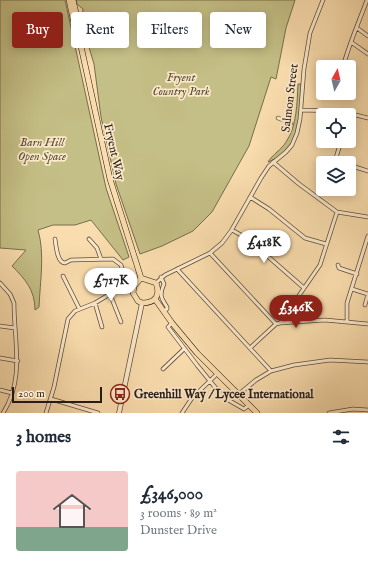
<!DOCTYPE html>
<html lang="en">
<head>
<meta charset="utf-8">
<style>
  :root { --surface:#fff; --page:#f6f6f7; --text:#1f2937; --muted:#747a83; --line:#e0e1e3; --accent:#8f2418 }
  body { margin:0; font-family:"IM FELL English",serif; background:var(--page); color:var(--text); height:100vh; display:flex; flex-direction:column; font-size:15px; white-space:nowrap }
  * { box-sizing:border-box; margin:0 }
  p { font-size:13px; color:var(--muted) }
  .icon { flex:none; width:22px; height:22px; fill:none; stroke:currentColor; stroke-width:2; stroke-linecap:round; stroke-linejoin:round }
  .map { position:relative; height:413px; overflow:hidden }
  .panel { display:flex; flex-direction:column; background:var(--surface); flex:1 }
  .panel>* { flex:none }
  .top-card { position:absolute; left:12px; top:12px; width:344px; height:36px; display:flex; gap:8px }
  .needle { width:26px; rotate:8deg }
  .controls { position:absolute; left:316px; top:60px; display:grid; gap:8px }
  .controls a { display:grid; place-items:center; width:40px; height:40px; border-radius:4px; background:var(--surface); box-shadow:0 2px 10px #0003; font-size:20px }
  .scale { position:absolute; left:12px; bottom:10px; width:90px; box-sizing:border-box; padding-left:4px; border:2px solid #291c17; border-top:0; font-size:11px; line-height:14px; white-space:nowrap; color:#291c17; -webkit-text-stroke:3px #fce9ca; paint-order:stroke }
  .price { position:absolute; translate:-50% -34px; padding:0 9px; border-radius:14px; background:#fff; color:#222; font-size:13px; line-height:26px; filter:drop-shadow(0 1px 2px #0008) }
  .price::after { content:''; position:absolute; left:50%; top:24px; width:12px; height:9px; margin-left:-6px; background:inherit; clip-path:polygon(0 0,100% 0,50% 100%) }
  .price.selected { background:var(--accent); color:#fff }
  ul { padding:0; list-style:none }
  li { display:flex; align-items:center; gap:12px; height:100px; padding:0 16px }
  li+li { border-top:1px solid var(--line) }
  li span { display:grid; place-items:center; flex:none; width:112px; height:80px; border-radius:4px; color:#555 }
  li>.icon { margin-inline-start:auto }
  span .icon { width:48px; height:48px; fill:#fffc; stroke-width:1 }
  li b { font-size:17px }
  h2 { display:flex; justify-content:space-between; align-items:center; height:48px; padding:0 16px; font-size:17px }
  .tag { padding:0 14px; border-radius:4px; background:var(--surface); box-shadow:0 2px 10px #0003; font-size:14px; line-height:36px }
  .tag.selected { background:var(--accent); color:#fff }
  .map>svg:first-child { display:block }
  .green { fill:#c4bf86; stroke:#766e4e }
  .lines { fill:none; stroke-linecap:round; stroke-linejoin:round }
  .minor-casing { stroke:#5d4c3d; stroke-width:4.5 }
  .tertiary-casing { stroke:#5d4c3d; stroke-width:5.5 }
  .primary-casing { stroke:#291c17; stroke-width:6 }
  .minor { stroke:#fce9ca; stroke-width:3 }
  .tertiary { stroke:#fce9ca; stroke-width:4 }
  .primary { stroke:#faddae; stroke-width:5 }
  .labels { text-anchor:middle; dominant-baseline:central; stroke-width:3.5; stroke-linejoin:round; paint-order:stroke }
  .park-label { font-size:12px; font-style:italic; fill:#584d38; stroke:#fce9ca }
  .street-label { font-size:12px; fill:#291c17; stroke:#fce9ca }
  .poi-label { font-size:12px; font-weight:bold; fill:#291c17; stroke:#fce9ca; text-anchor:start }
</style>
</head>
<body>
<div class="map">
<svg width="368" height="413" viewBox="0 0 368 413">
  <rect width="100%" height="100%" fill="#faddae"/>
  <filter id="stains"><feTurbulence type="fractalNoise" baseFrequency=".005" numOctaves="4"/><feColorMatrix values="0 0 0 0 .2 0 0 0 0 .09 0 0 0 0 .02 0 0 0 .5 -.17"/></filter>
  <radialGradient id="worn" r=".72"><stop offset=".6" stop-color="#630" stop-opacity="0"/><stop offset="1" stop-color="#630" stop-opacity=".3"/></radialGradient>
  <path class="green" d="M0,0h65l41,188 23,69 -6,3 -32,-40 -16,5h-22l-15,5c7,24 2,52 1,77l-4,3c0,-20 -10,-31 -23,-44l14,-16 -26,-2z
    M76,0h219l-9,28 -10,51 -5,-2 -22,69 -37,66 -19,19 -31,15 -22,8 -24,-70 -15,-67 -7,-53 -12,-40 1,-15 -6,-5z
    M298,84h3c1,17 -1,40 -8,56 -4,10 -16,19 -25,22 4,-7 14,-13 18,-20 11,-16 11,-39 12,-58z"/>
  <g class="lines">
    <defs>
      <path id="minor" d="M357,28l11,8
        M351,42l17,12
        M343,67c6,-23 16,-45 24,-67
        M301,110l39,1 28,7
        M278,118l13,5
        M341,141l-5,17 2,3 4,2
        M273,162l26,22 38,28 31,5
        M349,165l19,6
        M250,197l19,12 36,29 21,6
        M232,230l16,9 56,49
        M55,239c1,6 2,24 10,24 0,0 6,-3 6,-3l42,-1 8,6 6,19 6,5
        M89,239l8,9 4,11
        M210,253l66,71
        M338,265l1,3 18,6
        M177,269l94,102
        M63,276l16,32
        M161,277l3,7c-5,11 -3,14 3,23v2l-3,2
        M0,283l10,11 4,9c0,38 11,76 -11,110
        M156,283l9,-8 45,-22 12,-10 9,-12 30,-53 8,-12 17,-14 6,-7 5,-12 3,-14 4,-50 6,-36 13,-33
        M352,289l16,5
        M110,294l11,28
        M95,303l7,24
        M365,305l3,-11
        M347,321v-18l21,-67
        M172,323l-4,4 29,38 26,32 21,12 5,-4
        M280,323l40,-58 17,-53
        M0,326l15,2
        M250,348l26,-24 4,-1 45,-3 43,4
        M0,358l18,3
        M163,369l21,-20
        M0,390l12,3
        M239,394l17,-14 15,-9 23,-6 36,-5 38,2
        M51,399l47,14
        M46,413l8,-26 14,-68 7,-8 20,-8 15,-9 -8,-17
        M182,413l10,-15 25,-24
        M329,413l24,-4 15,1"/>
      <path id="tertiary" d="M119,413l23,-110"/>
      <path id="primary" d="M69,0l5,23 3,5
        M73,0l5,22 -1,6 33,151 31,99
        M141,278l15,5c5,13 -1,20 -14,20l-4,-2 -5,-8 1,-7z
        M155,299l17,24 25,30 60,60"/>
    </defs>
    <use href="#minor" class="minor-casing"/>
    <use href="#tertiary" class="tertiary-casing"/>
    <use href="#primary" class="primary-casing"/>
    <use href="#minor" class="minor"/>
    <use href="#tertiary" class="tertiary"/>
    <use href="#primary" class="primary"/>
  </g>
  <defs>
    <symbol id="bus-ring" viewBox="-11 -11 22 22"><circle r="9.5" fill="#fce9ca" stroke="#8f2418" stroke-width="1.5"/><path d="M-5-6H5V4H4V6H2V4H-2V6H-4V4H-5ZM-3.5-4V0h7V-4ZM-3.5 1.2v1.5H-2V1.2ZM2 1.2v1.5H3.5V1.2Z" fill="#8f2418"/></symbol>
  </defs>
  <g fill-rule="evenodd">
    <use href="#bus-ring" x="109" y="383" width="22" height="22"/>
  </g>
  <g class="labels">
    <g class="park-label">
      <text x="181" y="77">Fryent<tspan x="181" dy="14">Country Park</tspan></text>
      <text x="42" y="142">Barn Hill<tspan x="42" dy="14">Open Space</tspan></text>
    </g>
    <g class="street-label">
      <text transform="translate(290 98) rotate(-83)">Salmon Street</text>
      <text transform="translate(114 152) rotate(77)">Fryent Way</text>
    </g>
    <g class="poi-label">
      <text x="134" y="394">Greenhill Way / Lycee International</text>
    </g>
  </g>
  <rect width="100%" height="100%" filter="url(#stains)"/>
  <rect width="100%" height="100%" fill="url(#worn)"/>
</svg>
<div class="controls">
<a><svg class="needle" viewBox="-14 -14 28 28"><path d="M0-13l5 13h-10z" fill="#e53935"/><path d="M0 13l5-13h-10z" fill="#747a83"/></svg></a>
<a><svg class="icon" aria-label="locate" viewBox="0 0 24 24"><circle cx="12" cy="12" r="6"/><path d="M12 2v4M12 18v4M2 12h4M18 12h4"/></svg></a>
<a><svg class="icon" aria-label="layers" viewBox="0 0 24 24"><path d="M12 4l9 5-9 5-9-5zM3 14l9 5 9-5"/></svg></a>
</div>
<div class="scale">200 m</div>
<b class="price" style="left:264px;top:264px">£418K</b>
<b class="price" style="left:111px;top:302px">£717K</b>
<b class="price selected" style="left:296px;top:329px">£346K</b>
<div class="top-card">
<a class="tag selected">Buy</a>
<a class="tag">Rent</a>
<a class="tag">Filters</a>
<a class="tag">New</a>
</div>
</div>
<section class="panel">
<h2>3 homes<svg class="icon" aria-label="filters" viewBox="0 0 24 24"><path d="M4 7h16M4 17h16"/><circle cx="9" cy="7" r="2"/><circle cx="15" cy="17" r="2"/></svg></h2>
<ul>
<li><span style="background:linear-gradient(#f6c9c9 70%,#7fa58c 0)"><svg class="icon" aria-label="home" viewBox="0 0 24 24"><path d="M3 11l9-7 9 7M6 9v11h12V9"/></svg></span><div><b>£346,000</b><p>3 rooms · 89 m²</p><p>Dunster Drive</p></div></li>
</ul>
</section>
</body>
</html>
